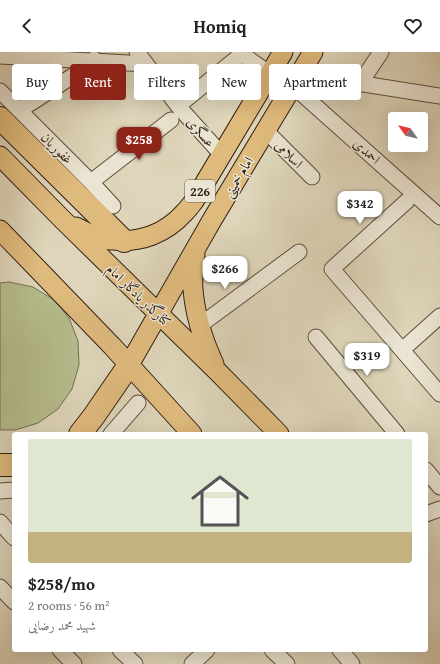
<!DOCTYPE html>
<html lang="en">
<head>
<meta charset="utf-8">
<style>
  :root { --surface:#fff; --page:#f2f2f2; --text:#222; --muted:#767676; --line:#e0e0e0; --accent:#8f2418 }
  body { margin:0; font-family:"Gentium Book Plus",Amiri,serif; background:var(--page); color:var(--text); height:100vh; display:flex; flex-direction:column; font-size:15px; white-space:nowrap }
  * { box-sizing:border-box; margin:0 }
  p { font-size:13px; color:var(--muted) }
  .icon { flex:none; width:22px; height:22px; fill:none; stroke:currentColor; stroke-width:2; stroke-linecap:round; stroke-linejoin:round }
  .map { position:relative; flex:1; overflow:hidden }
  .drawer { position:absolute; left:12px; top:380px; width:416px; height:220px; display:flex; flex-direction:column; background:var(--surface); border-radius:4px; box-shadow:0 4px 16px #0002 }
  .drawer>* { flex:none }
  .banner { position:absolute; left:12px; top:12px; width:416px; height:36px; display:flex; gap:8px }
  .needle { width:26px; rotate:304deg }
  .controls { position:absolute; left:388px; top:60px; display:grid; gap:8px }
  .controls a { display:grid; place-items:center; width:40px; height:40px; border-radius:4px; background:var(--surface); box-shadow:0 4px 16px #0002; font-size:20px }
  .price { position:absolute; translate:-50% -34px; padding:0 9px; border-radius:8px; background:#fff; color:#222; font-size:13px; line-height:26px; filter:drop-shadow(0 1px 2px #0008) }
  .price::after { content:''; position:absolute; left:50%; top:24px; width:12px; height:9px; margin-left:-6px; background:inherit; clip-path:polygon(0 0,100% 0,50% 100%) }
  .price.on { background:var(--accent); color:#fff }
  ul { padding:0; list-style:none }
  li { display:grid; align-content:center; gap:8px; height:212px; padding:0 16px }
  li+li { border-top:1px solid var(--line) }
  li span { display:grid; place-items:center; height:124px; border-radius:4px; color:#555 }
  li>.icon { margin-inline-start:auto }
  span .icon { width:72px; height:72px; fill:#fffc; stroke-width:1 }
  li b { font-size:17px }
  .pill { padding:0 14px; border-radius:4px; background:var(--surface); box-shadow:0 4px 16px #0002; font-size:14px; line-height:36px }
  .pill.on { background:var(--accent); color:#fff }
  header { display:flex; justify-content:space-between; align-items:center; height:52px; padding:0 16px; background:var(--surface); font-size:18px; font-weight:800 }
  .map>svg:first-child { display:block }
  .green { fill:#b5bc8d; stroke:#746e50 }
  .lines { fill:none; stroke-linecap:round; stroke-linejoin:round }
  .minor-casing { stroke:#5d4d3e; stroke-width:17 }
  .major-casing { stroke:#322014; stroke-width:21 }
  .highway-casing { stroke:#322014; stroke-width:24 }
  .minor { stroke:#eae4d2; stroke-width:15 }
  .major { stroke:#dfba7d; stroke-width:19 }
  .highway { stroke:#dfba7d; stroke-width:22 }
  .labels { text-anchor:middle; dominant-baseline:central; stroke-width:3; stroke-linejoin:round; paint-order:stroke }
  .shield { fill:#eae4d2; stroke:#695b4d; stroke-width:1 }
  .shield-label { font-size:13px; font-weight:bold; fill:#322014 }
  .street-label { font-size:14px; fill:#322014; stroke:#eae4d2 }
</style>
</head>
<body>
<header><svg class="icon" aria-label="back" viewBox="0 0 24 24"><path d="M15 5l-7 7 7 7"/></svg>Homiq<svg class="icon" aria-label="heart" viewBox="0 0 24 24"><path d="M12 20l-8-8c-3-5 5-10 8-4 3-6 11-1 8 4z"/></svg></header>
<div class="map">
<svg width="440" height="612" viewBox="0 0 440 612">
  <rect width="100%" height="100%" fill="#ded5ba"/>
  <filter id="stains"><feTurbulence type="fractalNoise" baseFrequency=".005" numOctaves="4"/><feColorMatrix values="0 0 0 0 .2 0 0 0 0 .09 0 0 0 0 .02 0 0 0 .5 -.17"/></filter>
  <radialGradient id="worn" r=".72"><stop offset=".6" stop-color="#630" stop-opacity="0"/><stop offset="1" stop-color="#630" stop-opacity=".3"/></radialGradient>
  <path class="green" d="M9,230l24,5 21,13 15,18 9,23 1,24 -7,24 -14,20 -20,14 -23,7h-15v-147z"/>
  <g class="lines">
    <defs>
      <path id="minor" d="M137,0l41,54 44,49
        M239,0l31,22
        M0,4l146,8
        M300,22l140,22
        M363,27l18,-27
        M293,34l147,131
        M0,39l91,91 22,24
        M178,54l64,-52
        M20,58l76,-49 -2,-2
        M266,79l46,46
        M91,130l80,-62
        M407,149l-75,68 108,125
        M199,274l100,-74
        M316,285l81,97
        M402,298l38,-34
        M111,382l27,-31
        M426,418l14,17
        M0,439l14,-1
        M426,462l14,-5
        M0,470l14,16
        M0,535l14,15
        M60,598l14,14
        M120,598l15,14
        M272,598l15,14
        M340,598l12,14
        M192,612l15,-14"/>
      <path id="major" d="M0,104l62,63 156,153 61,62
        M76,175c8,4 17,9 26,12 3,1 8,1 12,1 27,3 52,-7 70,-27 4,-4 7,-8 10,-12l89,-149
        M0,178l112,116 80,88
        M195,202c-1,11 -3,23 -2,35 2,26 10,51 21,75
        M129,313l83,-145 101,-168"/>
      <path id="highway" d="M0,66l124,123
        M80,382l14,-18 35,-51
        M0,413h14"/>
    </defs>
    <use href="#minor" class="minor-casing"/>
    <use href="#major" class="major-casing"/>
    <use href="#highway" class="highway-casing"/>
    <use href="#minor" class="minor"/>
    <use href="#major" class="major"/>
    <use href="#highway" class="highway"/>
  </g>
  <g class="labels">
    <rect class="shield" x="185" y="128" width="30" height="22" rx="3"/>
    <g class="shield-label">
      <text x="200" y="139">226</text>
    </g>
    <g class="street-label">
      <text transform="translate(201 80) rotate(49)">عسگری</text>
      <text transform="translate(57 96) rotate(45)">غفوریان</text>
      <text transform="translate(367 99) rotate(42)">احمدی</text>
      <text transform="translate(289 102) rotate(45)">اسلامی</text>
      <text transform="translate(238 125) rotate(-59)">امام خمینی</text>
      <text transform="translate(139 243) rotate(44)">کنارگذر یادگار امام</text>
    </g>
  </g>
  <rect width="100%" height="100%" filter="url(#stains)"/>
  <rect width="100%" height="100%" fill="url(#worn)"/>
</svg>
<div class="controls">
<a><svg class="needle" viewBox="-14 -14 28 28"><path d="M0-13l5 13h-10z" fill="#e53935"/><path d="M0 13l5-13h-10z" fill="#767676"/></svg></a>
</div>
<b class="price on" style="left:139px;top:109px">$258</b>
<b class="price" style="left:360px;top:173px">$342</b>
<b class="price" style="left:225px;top:238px">$266</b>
<b class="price" style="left:367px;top:325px">$319</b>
<div class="banner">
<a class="pill">Buy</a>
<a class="pill on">Rent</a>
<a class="pill">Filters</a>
<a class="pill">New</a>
<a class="pill">Apartment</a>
</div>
<section class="drawer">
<ul>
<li><span style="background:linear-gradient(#dfe7d0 75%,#c2b280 0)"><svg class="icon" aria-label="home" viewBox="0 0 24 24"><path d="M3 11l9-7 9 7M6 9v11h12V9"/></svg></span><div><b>$258/mo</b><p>2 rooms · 56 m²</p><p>شهید محمد رضایی</p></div></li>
</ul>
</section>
</div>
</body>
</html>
